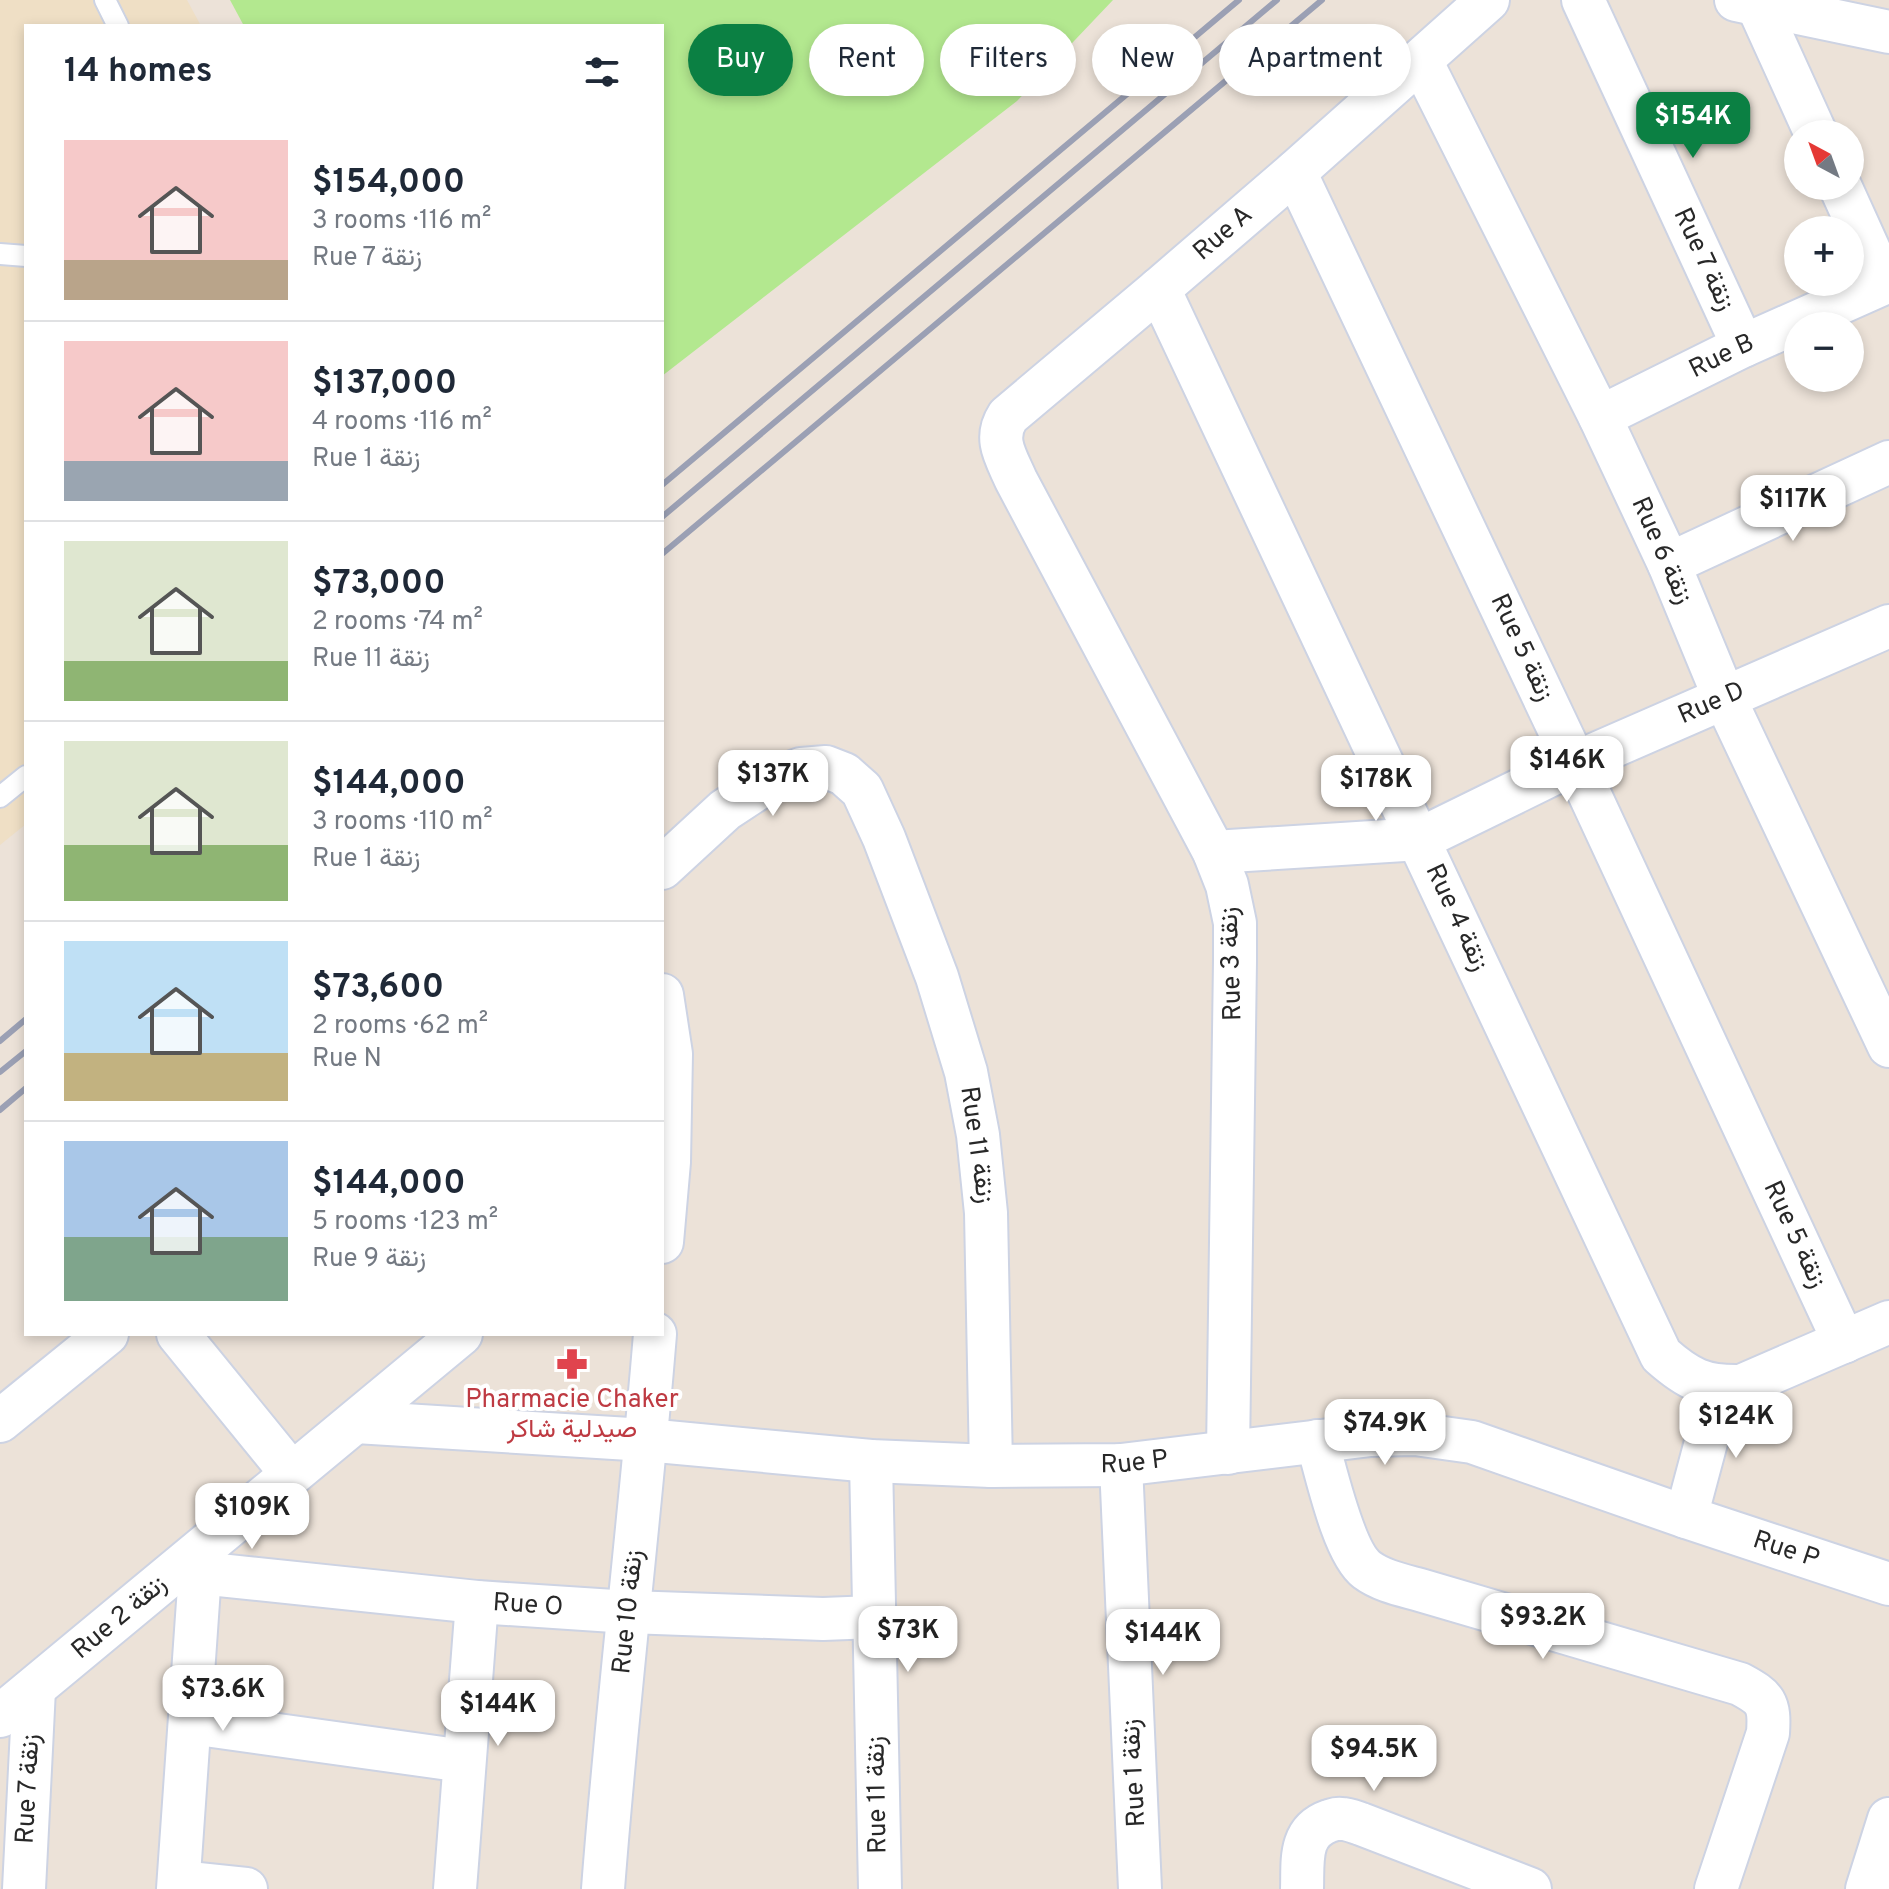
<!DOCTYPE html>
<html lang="en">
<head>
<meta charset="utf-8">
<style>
  :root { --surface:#fff; --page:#f6f6f7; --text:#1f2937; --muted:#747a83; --line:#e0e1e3; --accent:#0b8043 }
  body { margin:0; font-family:Overpass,Vazirmatn,sans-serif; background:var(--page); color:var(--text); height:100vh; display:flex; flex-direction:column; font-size:30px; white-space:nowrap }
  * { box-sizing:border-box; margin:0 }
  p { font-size:26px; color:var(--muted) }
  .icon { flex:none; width:44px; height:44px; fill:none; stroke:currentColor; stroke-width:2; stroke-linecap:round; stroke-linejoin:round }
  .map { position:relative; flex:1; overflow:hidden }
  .drawer { position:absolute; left:24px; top:24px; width:640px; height:1312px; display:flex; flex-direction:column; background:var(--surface); border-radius:0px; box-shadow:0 4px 12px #0003 }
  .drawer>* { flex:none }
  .guide { position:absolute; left:688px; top:24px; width:760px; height:72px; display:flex; gap:16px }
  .needle { width:52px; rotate:319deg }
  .controls { position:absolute; left:1784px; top:120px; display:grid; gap:16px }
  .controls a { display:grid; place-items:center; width:80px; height:80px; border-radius:50%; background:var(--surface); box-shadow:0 4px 12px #0003; font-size:40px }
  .price { position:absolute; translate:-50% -68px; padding:0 18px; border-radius:16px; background:#fff; color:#222; font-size:26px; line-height:52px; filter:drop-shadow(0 2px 4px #0008) }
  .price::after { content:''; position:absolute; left:50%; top:48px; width:24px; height:18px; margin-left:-12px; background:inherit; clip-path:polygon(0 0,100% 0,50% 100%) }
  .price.selected { background:var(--accent); color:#fff }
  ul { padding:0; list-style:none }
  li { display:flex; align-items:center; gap:24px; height:200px; padding:0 40px }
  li+li { border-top:2px solid var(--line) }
  li span { display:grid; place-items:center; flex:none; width:224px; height:160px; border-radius:0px; color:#555 }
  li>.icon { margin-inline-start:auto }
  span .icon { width:96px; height:96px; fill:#fffc; stroke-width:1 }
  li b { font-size:34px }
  h2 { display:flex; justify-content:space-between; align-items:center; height:96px; padding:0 40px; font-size:34px }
  .tag { padding:0 28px; border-radius:36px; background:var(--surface); box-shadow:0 4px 12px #0003; font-size:28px; line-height:72px }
  .tag.selected { background:var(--accent); color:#fff }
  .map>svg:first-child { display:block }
  .education { fill:#efdfc5 }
  .green { fill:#b3e88f }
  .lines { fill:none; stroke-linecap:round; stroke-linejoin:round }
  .lane-casing { stroke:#cdd3e3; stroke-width:24 }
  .street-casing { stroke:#cdd3e3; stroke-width:46 }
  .lane { stroke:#fff; stroke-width:20 }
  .street { stroke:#fff; stroke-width:42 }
  .rail { stroke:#9ba0b4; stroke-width:6 }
  .labels { text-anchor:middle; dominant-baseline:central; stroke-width:8; stroke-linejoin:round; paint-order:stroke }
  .street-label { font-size:26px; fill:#282828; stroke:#fff }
  .health-label { font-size:26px; fill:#be3a42; stroke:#fff }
</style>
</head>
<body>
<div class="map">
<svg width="1889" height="1889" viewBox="0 0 1889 1889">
  <rect width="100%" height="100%" fill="#ece2d8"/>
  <path class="education" d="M0,0h187l14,26h-175v798l-26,21z"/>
  <path class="green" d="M230,0h883l-96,101 -355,275v-350h-418z"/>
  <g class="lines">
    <defs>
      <path id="lane" d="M105,0l13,26
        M0,254l26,2
        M0,797l26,-21"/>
      <g id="street">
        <path d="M1583,0l160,346"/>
        <path d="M1736,0l153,32"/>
        <path d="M1757,4l59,130"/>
        <path d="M1421,61l179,356 69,147 55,133 165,349"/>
        <path d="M1295,172l280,591 269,579"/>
        <path d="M1840,186l44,97"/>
        <path d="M1159,289l502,1066c27,24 43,32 80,31l148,-64"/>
        <path id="s1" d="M1600,417l143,-71 146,-65"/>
        <path d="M1669,564l220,-102"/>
        <path id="s2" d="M1214,852l206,-13 155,-76 314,-137"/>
        <path d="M662,868l63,-58 44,-29 32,-12 25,-2 18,7 18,16 22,48 53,139 29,95 12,63 8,78 5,253"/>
        <path d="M662,995l9,59 -2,108 -7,80"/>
        <path d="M178,1334l114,140"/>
        <path d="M0,1421l107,-87"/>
        <path id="s3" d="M356,1422l290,18 225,21 120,5 130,-1 250,-30 44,-1 57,8 214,75 203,67"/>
        <path d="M1317,1441c9,30 26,111 50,129 15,11 35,15 53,20l320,94c26,14 30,19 28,49l-52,156"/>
        <path id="s4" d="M1228,1453l7,-492v-38l-8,-38 -13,-33 -198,-372c-10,-23 -23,-41 -8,-64l151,-127 136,-117 193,-172"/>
        <path d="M871,1461l9,428"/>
        <path d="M1121,1465l19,424"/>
        <path d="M1686,1517l35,-131"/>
        <path id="s5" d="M190,1560l10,13 277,29 152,10 194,7 51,-2"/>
        <path d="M0,1716l461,-382"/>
        <path d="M191,1723l273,38"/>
        <path d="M179,1882l67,7"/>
        <path d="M24,1889l10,-200"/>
        <path d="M178,1889l22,-316"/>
        <path d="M455,1889l22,-287"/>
        <path d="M603,1889c14,-185 37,-370 52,-555"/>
        <path d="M1302,1889c1,-27 -4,-57 27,-68 4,-1 7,-3 13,-2 6,0 13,3 19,5l169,65"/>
        <path d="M1867,1889l22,-70"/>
      </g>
    </defs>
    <use href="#lane" class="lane-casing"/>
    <use href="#street" class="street-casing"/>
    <use href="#lane" class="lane"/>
    <use href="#street" class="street"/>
    <path class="rail" d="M662,485l577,-485
      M662,517l615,-517
      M662,554l660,-554
      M0,1041l26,-22
      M0,1072l26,-21
      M0,1110l26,-22"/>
  </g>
  <defs>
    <symbol id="pharmacy-bare" viewBox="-9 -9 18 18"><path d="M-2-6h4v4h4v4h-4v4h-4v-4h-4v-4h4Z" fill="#e0444e" stroke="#fff" stroke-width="2.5" paint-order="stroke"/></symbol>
  </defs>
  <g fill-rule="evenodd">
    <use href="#pharmacy-bare" x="550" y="1342" width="44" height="44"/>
  </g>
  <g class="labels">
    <g class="street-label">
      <text stroke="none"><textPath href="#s4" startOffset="1376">Rue A</textPath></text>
      <text transform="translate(1703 260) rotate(65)">Rue 7 زنقة</text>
      <text stroke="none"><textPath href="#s1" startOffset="136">Rue B</textPath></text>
      <text transform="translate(1661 551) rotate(66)">Rue 6 زنقة</text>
      <text transform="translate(1521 648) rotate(65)">Rue 5 زنقة</text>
      <text stroke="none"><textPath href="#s2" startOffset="528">Rue D</textPath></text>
      <text transform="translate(1456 918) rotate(65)">Rue 4 زنقة</text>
      <text transform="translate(1232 964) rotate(-92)">Rue 3 زنقة</text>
      <text transform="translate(976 1145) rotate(82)">Rue 11 زنقة</text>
      <text transform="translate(1794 1235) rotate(65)">Rue 5 زنقة</text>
      <text stroke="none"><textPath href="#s3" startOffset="780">Rue P</textPath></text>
      <text stroke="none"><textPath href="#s3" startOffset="1452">Rue P</textPath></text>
      <text stroke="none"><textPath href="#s5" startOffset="346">Rue O</textPath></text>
      <text transform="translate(629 1612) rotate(-84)">Rue 10 زنقة</text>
      <text transform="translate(120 1618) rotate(-40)">Rue 2 زنقة</text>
      <text transform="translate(1135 1773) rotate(-93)">Rue 1 زنقة</text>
      <text transform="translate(29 1789) rotate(-87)">Rue 7 زنقة</text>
      <text transform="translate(878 1795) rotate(-91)">Rue 11 زنقة</text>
    </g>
    <g class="health-label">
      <text x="572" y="1400">Pharmacie Chaker<tspan x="572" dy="30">صيدلية شاكر</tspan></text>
    </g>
  </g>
</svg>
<div class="controls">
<a><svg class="needle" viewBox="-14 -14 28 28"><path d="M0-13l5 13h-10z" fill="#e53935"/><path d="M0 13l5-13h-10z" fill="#747a83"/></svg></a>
<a>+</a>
<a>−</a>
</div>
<b class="price selected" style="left:1693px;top:160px">$154K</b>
<b class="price" style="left:1793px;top:543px">$117K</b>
<b class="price" style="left:1567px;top:804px">$146K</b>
<b class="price" style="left:773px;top:818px">$137K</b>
<b class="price" style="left:1376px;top:823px">$178K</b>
<b class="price" style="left:1736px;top:1460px">$124K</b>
<b class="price" style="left:1385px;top:1467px">$74.9K</b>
<b class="price" style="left:252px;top:1551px">$109K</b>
<b class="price" style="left:1543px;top:1661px">$93.2K</b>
<b class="price" style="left:908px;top:1674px">$73K</b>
<b class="price" style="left:1163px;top:1677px">$144K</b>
<b class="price" style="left:223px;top:1733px">$73.6K</b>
<b class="price" style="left:498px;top:1748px">$144K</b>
<b class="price" style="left:1374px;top:1793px">$94.5K</b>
<div class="guide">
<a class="tag selected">Buy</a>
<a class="tag">Rent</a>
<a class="tag">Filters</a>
<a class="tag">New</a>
<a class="tag">Apartment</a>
</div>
<section class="drawer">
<h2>14 homes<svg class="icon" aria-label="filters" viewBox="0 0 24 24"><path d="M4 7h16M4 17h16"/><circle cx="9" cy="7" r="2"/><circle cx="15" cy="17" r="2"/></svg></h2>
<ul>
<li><span style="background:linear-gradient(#f6c9c9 75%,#b9a48a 0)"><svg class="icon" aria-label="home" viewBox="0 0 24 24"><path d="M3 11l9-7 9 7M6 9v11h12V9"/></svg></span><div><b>$154,000</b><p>3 rooms · 116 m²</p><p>Rue 7 زنقة</p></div></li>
<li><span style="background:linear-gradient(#f6c9c9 75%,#9aa5b1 0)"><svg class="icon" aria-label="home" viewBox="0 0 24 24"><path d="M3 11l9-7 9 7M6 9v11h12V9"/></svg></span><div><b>$137,000</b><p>4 rooms · 116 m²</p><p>Rue 1 زنقة</p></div></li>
<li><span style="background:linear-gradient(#dfe7d0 75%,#8fb573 0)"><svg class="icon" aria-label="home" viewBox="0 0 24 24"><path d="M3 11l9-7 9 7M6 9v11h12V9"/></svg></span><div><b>$73,000</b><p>2 rooms · 74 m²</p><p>Rue 11 زنقة</p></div></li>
<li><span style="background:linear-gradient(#dfe7d0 65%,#8fb573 0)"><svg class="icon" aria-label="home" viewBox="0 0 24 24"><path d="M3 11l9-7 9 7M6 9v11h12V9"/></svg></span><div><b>$144,000</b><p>3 rooms · 110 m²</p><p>Rue 1 زنقة</p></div></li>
<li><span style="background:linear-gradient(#bfe0f5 70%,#c2b280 0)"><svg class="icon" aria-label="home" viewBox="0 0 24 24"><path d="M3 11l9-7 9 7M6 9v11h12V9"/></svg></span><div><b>$73,600</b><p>2 rooms · 62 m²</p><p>Rue N</p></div></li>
<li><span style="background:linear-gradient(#a9c7e8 60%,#7fa58c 0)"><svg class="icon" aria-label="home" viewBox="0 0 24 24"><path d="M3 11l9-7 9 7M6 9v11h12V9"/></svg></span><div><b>$144,000</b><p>5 rooms · 123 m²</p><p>Rue 9 زنقة</p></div></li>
</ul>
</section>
</div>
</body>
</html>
